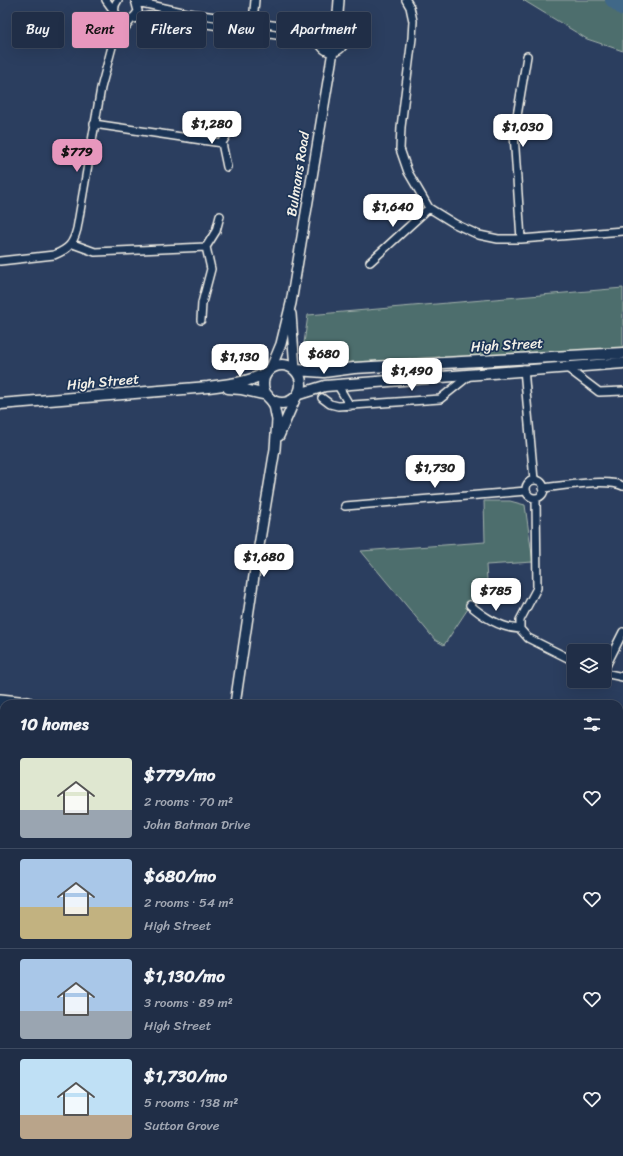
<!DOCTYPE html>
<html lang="en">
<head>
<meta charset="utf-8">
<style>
  :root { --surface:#202e47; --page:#2d3a52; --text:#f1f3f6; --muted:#a2a8b4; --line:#3d4a60; --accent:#e797bd }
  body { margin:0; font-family:Sriracha,sans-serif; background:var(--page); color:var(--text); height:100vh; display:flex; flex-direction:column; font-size:15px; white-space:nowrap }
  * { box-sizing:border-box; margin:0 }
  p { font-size:13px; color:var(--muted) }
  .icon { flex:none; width:22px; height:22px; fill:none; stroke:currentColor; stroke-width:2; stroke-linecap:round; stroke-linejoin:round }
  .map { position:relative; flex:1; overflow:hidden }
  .details { position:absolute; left:0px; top:700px; width:623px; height:456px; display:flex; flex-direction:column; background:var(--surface); border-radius:12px 12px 0 0; box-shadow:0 4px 16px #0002,0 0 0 1px var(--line) }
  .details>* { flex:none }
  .hud { position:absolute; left:12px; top:12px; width:400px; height:36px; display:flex; gap:8px }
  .controls { position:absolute; left:567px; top:644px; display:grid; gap:8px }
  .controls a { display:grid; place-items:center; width:44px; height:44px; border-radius:4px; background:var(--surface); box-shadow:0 4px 16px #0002,0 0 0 1px var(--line); font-size:20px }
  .price { position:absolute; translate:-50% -34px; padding:0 9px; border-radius:8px; background:#fff; color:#222; font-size:13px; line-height:26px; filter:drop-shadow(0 1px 2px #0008) }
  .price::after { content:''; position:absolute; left:50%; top:24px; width:12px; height:9px; margin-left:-6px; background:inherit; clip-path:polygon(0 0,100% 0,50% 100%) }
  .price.active { background:var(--accent); color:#111 }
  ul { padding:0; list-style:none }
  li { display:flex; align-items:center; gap:12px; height:100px; padding:0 20px }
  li+li { border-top:1px solid var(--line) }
  li span { display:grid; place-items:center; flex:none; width:112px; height:80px; border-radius:4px; color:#555 }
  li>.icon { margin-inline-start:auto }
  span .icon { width:48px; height:48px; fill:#fffc; stroke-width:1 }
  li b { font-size:17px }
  h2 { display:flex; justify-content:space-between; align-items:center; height:48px; padding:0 20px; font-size:17px }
  .chip { padding:0 14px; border-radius:4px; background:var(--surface); box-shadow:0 4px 16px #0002,0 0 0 1px var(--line); font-size:14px; line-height:36px }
  .chip.active { background:var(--accent); color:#111 }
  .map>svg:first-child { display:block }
  .green { fill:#4e6e6d; stroke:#a1b0aa }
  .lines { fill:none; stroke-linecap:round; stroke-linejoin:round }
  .river { stroke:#406888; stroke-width:14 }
  .minor-casing { stroke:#f4f1e8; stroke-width:10 }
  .tertiary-casing { stroke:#f4f1e8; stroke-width:12 }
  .secondary-casing { stroke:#f4f1e8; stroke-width:13 }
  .motorway-casing { stroke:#f4f1e8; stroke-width:16 }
  .minor { stroke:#1d3557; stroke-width:7 }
  .tertiary { stroke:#1d3557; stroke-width:9 }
  .secondary { stroke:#1d3557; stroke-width:10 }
  .motorway { stroke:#1d3557; stroke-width:13 }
  .labels { text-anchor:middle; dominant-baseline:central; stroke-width:3.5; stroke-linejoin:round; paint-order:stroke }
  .street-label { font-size:14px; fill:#f4f1e8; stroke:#1d3557 }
</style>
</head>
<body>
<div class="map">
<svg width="623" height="1156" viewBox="0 0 623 1156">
  <rect width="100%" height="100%" fill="#2b3e5f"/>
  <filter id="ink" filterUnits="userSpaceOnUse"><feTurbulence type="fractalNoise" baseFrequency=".025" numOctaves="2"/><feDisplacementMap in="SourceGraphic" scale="8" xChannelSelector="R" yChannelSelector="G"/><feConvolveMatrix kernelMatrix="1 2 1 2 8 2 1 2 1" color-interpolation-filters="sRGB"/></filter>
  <g filter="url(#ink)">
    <path class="green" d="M523,0h100v51l-36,-12z
      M623,288v61l-305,19 -11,-4 -5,-7 6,-42z
      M484,501h26l15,4 8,57 -47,3 1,15 -43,65 -9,-5 -74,-89 124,-9z
      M619,1042h4v86h-4z
      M70,1152h40l1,4h-41z"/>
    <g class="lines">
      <path class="river" d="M612,0l11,9"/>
      <defs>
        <path id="minor" d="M106,0l8,11
          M118,0c-12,16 11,30 20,11l-3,-11
          M406,0l4,7 3,14 -1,17 -11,89 -1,22 8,23 21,36 26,16 24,11 19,4h23l102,-8
          M137,2l50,11 114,16 23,1
          M133,19l16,-3 20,2 151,24
          M253,22l2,-22
          M116,40l15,-20
          M94,124l128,19
          M227,167l-5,-24 8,-13
          M521,239l-7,-105 13,-78
          M73,244l22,8 111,-5
          M0,261l54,-6c15,-6 19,-11 23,-26l24,-141 16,-60 -1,-13
          M370,262l59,-54
          M201,320l1,-17 9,-34 -5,-22 10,-16 4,-15
          M566,367l33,25 24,-1
          M524,369l10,111
          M337,384l13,22
          M322,398l8,6 8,2 102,-7 30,-24
          M526 489a9 9 0 1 1 18 0a9 9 0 1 1-18 0Z
          M543,488c19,-2 65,-10 80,-2
          M536,498l1,90 -17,32v9l8,9 46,23
          M345,506l181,-15
          M470,605c14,12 30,23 50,24
          M604,670l19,-38
          M604,673l19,4
          M619,935h4
          M0,987l4,7
          M619,1033h4
          M0,1053l4,1
          M619,1138l4,1
          M0,1149l4,1
          M12,1152l5,4
          M24,1156l10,-3 21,3
          M246,1156l4,-4
          M451,1156v-4
          M548,1156v-4"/>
        <path id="tertiary" d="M320 39a12 12 0 1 1 24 0a12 12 0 1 1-24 0Z
          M337,27l2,-27
          M291,314l4,55
          M271,368l10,-24 10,-41 42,-252
          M279,436l17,-39
          M235,704l19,-128 21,-127 2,-29 -3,-15 -5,-7
          M162,1156l1,-4"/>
        <path id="secondary" d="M263 384a19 19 0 1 1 38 0a19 19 0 1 1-38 0Z
          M296,370l28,2 30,-4 269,-15
          M228,388l13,1 26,6
          M299,394l26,-8 298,-23
          M0,404l208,-17c21,-3 41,-4 59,-15"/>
        <path id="motorway" d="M0,701l28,3
          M0,742h4
          M619,778l4,1
          M619,819h4"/>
      </defs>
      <use href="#minor" class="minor-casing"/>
      <use href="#tertiary" class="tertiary-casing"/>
      <use href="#secondary" class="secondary-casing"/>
      <use href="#motorway" class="motorway-casing"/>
      <use href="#minor" class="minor"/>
      <use href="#tertiary" class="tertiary"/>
      <use href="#secondary" class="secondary"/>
      <use href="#motorway" class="motorway"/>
    </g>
  </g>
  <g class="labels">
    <g class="street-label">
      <text transform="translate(298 174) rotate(-81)">Bulmans Road</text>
      <text transform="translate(507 345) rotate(-3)">High Street</text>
      <text transform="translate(103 382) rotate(-5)">High Street</text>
    </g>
  </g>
</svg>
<div class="controls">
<a><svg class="icon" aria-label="layers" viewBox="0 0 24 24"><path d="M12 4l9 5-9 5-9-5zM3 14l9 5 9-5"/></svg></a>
</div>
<b class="price" style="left:212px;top:145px">$1,280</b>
<b class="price" style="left:523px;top:148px">$1,030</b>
<b class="price active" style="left:77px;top:173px">$779</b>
<b class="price" style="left:393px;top:228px">$1,640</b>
<b class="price" style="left:324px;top:375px">$680</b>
<b class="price" style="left:240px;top:378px">$1,130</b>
<b class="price" style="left:412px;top:392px">$1,490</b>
<b class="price" style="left:435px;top:489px">$1,730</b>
<b class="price" style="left:264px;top:578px">$1,680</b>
<b class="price" style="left:496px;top:612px">$785</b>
<div class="hud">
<a class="chip">Buy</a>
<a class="chip active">Rent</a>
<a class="chip">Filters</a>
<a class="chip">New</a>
<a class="chip">Apartment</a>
</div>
<section class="details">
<h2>10 homes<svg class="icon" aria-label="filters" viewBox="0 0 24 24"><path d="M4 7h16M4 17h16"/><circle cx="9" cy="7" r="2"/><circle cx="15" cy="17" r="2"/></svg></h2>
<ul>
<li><span style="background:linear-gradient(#dfe7d0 65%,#9aa5b1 0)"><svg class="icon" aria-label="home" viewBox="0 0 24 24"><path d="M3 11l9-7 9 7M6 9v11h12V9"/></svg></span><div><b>$779/mo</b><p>2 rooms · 70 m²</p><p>John Batman Drive</p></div><svg class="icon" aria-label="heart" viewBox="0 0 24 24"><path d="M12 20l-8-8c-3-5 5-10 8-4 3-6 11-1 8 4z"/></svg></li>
<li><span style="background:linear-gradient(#a9c7e8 60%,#c2b280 0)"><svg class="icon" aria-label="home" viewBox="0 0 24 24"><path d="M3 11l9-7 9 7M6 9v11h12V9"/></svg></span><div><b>$680/mo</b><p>2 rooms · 54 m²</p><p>High Street</p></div><svg class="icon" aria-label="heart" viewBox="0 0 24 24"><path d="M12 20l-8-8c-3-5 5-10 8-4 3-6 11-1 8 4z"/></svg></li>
<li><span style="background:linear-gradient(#a9c7e8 65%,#9aa5b1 0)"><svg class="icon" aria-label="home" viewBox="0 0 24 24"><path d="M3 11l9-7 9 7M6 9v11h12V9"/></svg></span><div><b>$1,130/mo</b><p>3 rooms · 89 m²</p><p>High Street</p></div><svg class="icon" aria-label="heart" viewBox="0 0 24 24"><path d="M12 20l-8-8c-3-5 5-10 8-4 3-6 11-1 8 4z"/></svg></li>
<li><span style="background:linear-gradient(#bfe0f5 70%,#b9a48a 0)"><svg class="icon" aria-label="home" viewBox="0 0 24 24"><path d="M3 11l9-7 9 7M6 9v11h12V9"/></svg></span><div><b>$1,730/mo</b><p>5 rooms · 138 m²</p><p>Sutton Grove</p></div><svg class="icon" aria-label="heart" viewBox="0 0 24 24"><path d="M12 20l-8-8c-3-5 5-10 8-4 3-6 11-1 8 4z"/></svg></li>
</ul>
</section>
</div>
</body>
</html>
